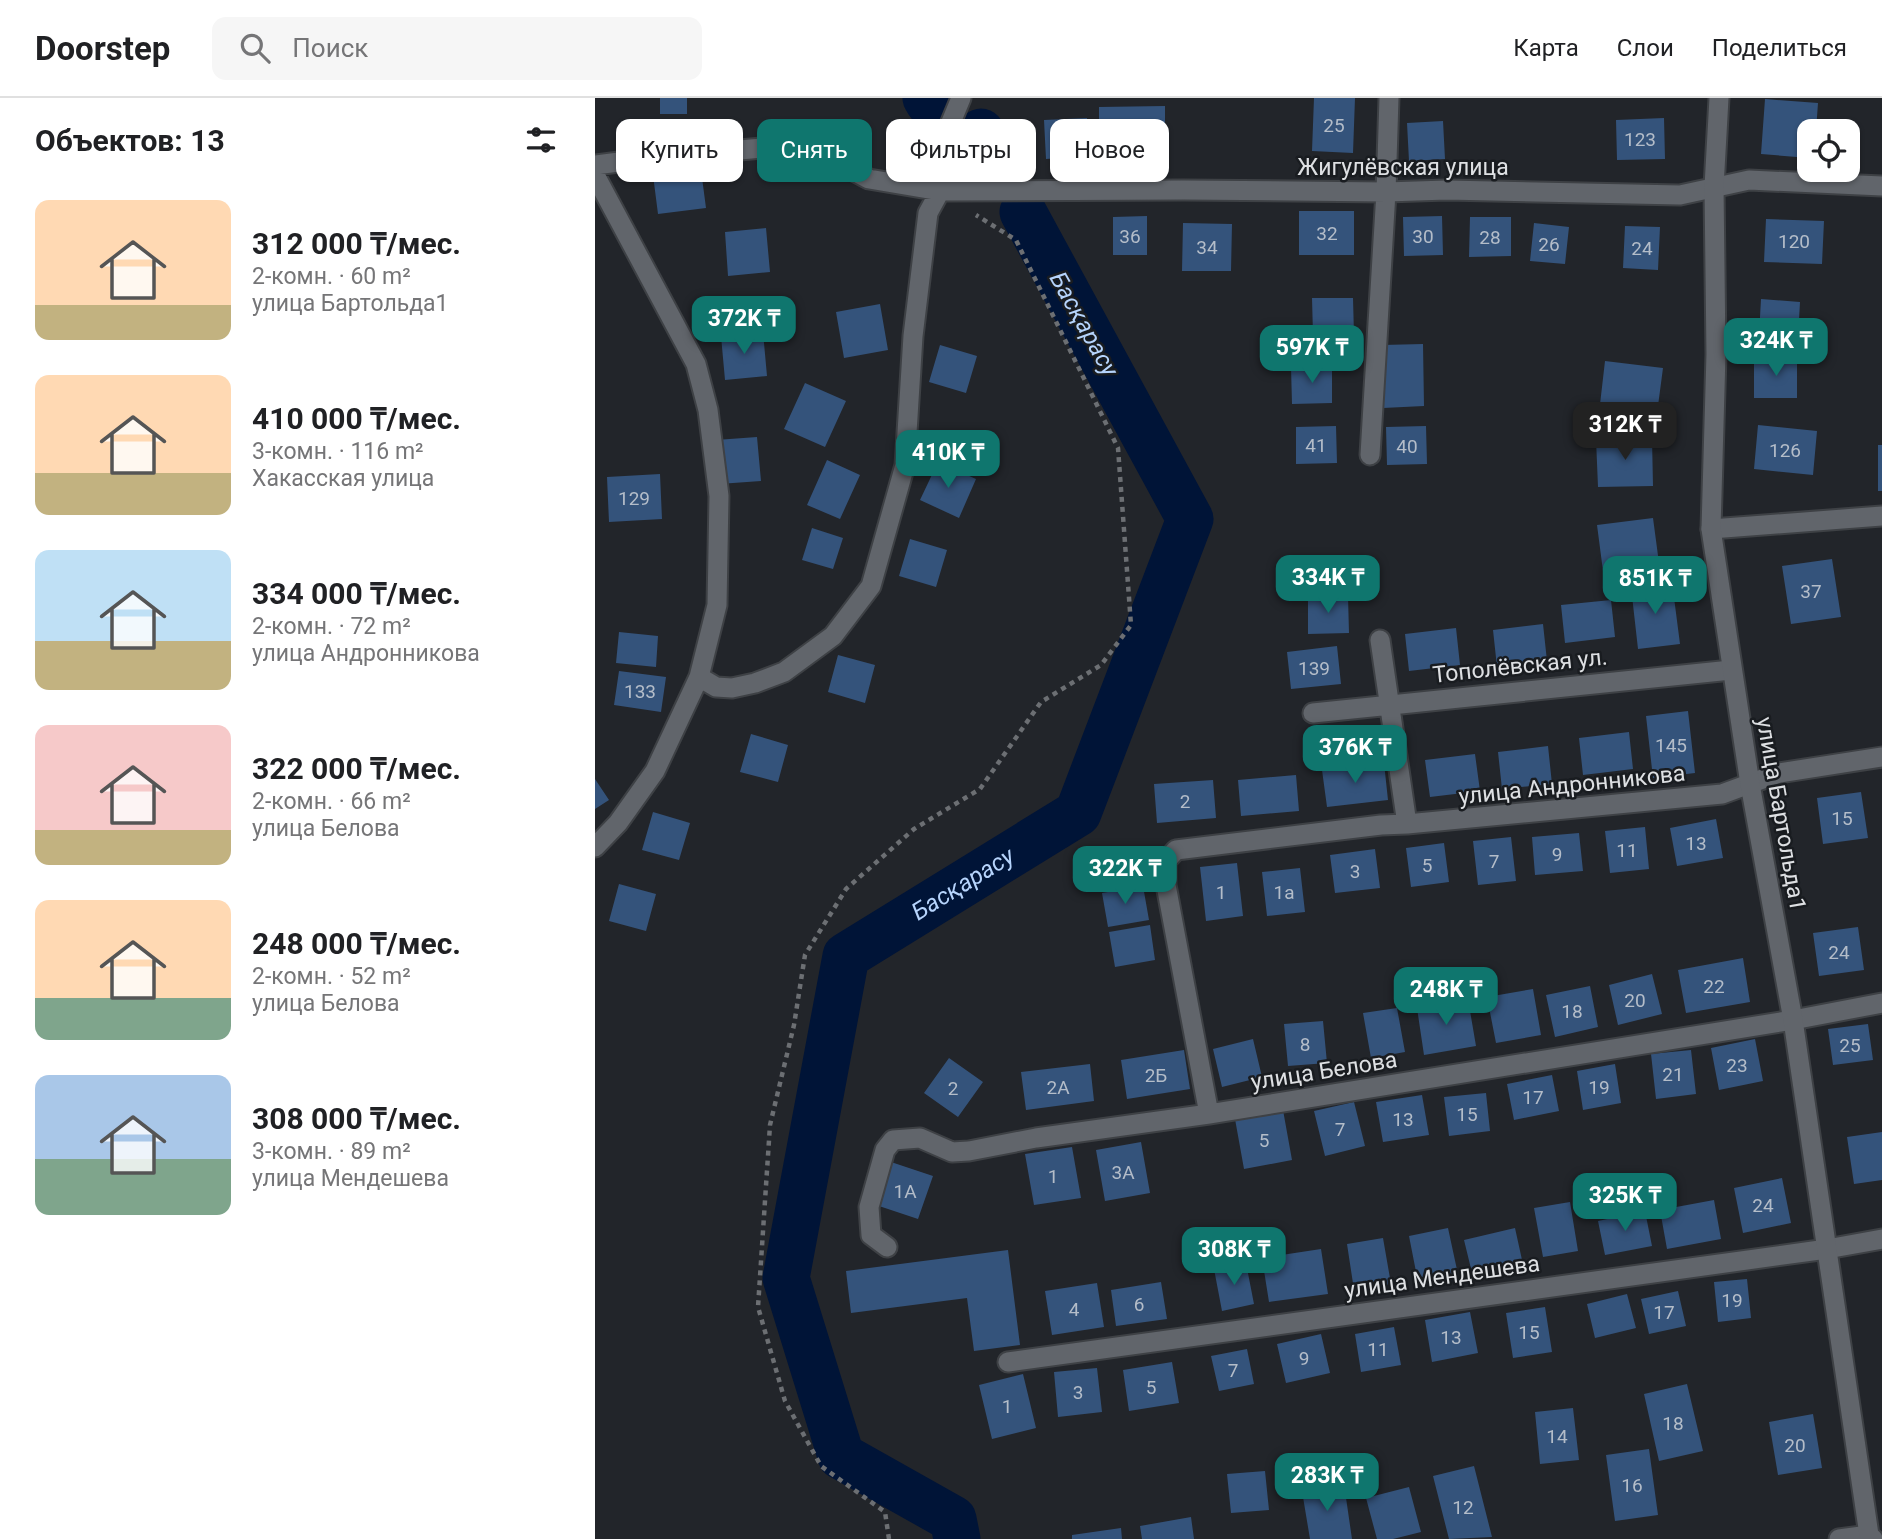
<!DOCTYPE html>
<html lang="ru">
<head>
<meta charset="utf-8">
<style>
  :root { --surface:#fff; --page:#f6f6f6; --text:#202124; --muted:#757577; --line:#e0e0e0; --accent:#0f766e }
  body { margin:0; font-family:Roboto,sans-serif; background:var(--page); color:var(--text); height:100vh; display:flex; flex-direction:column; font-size:26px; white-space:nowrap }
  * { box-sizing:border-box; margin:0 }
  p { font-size:23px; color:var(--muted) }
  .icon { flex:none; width:38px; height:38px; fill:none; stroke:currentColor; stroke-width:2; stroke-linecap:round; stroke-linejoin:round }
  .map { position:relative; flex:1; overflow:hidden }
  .drawer { display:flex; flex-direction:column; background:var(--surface); width:595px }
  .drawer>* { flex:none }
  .top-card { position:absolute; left:21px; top:21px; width:665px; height:63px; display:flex; gap:14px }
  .buttons { position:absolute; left:1202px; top:21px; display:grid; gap:14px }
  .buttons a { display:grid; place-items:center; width:63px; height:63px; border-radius:14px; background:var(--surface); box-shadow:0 2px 5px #0004; font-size:35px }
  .price { position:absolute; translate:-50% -60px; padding:0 16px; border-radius:14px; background:var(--accent); color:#fff; font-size:23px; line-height:46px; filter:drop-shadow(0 2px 4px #0008) }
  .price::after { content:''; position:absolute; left:50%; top:42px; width:21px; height:16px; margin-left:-10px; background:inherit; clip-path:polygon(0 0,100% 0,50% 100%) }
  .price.selected { background:#222; color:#fff }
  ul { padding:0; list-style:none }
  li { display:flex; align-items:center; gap:21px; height:175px; padding:0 35px }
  li span { display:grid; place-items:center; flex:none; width:196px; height:140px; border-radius:14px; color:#555 }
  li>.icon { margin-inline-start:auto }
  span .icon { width:84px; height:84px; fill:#fffc; stroke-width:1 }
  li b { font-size:30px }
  h2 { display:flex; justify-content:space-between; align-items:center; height:84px; padding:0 35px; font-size:30px }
  .chip { padding:0 24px; border-radius:14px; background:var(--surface); box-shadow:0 2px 5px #0004; font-size:24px; line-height:63px }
  .chip.selected { background:var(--accent); color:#fff }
  header { display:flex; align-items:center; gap:42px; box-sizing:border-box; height:98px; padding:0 35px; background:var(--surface); border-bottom:2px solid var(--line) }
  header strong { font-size:33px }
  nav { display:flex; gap:38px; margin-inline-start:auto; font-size:24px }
  .search { width:490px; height:63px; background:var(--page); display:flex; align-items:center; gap:18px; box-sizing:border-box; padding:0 24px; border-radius:14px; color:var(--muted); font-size:26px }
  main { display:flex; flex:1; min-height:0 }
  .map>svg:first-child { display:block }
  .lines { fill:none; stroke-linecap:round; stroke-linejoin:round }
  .river { stroke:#001437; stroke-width:47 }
  .building { fill:#34537b }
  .minor-casing { stroke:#3e4145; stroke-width:23 }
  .tertiary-casing { stroke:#3e4145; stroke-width:23 }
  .path { stroke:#6c6f73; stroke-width:4.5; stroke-dasharray:5 5; stroke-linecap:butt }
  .minor { stroke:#61656b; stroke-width:19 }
  .tertiary { stroke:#61656b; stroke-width:19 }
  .labels { text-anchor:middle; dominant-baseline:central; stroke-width:5; stroke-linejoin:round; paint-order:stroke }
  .number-label { font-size:19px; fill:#b4bdc9 }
  .street-label { font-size:23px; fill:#dee0e3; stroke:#191c20 }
  .water-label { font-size:24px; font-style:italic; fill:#b6d4fc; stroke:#191c20 }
</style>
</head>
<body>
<header>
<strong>Doorstep</strong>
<div class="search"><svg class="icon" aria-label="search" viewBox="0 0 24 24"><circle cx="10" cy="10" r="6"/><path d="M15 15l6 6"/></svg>Поиск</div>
<nav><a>Карта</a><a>Слои</a><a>Поделиться</a></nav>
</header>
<main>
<section class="drawer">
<h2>Объектов: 13<svg class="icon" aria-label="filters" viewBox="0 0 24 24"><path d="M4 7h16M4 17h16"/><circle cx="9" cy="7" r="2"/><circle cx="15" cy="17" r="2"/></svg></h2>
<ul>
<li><span style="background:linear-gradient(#ffd9b3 75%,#c2b280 0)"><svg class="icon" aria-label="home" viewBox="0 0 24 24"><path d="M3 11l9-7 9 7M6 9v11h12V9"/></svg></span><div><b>312 000 ₸/мес.</b><p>2-комн. · 60 m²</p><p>улица Бартольда1</p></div></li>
<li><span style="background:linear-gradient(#ffd9b3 70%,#c2b280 0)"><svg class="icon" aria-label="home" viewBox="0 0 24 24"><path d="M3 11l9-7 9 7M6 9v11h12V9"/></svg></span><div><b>410 000 ₸/мес.</b><p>3-комн. · 116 m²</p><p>Хакасская улица</p></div></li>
<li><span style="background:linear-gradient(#bfe0f5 65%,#c2b280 0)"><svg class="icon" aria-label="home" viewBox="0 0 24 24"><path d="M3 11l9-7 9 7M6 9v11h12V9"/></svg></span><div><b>334 000 ₸/мес.</b><p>2-комн. · 72 m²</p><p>улица Андронникова</p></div></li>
<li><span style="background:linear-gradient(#f6c9c9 75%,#c2b280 0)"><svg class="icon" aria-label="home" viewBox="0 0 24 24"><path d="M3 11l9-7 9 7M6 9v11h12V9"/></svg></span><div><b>322 000 ₸/мес.</b><p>2-комн. · 66 m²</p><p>улица Белова</p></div></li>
<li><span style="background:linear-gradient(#ffd9b3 70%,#7fa58c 0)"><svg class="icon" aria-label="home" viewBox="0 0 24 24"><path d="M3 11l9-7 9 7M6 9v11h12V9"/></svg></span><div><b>248 000 ₸/мес.</b><p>2-комн. · 52 m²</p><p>улица Белова</p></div></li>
<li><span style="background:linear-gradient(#a9c7e8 60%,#7fa58c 0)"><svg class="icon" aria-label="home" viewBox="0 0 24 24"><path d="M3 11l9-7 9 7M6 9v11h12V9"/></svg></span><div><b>308 000 ₸/мес.</b><p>3-комн. · 89 m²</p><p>улица Мендешева</p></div></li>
</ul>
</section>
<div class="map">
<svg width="1287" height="1441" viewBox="0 0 1287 1441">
  <rect width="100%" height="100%" fill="#22252a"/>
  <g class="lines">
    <g class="river">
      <path d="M331,0l3,5"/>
      <path d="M386,34l24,37"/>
      <path id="s1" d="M362,1441l-4,-20 -112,-63 -55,-178 60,-322 232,-143 112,-294 -167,-307"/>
    </g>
  </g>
  <path class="building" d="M65,0h27v16h-27z
    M719,0h41l-2,55 -41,-2z
    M1170,1l53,4 -2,28h-7v27l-48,-4z
    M570,8v53h-66v-52z
    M492,20l2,38 -43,3 -2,-39z
    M1069,20l1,41 -48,1 -1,-40z
    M848,23l2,38 -36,2 -2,-38z
    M106,72l5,38 -48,6 -5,-39z
    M704,113h55v44h-55z
    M552,118v39h-34v-38z
    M847,118l1,39 -39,1 -1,-39z
    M875,119h41v39l-42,1z
    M1171,121l58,2 -2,43 -58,-2z
    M588,125l49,1 -1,47h-49z
    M939,125l35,4 -4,37 -35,-3z
    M1030,128l35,1 -2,43 -35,-2z
    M171,130l4,44 -42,4 -3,-44z
    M717,200h41l1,37h-41z
    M1166,201l39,3 -2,36 -39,-3z
    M285,206l8,46 -44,8 -8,-46z
    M168,234l4,44 -42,4 -4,-44z
    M828,246l1,62 -41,2 -1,-63z
    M345,247l37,11 -11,37 -37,-11z
    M1159,261h43v39h-43z
    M1010,263l58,7 -7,53 -57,-8z
    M737,268v37l-40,1 -1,-37z
    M210,285l41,18 -21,46 -41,-18z
    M1163,327l59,6 -4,44 -59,-6z
    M741,328l1,37 -41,1v-37z
    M831,328l1,38 -40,1 -1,-38z
    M162,339l4,44 -42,3 -3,-44z
    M1057,340l1,48 -55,1 -2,-48z
    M1283,347h4v46h-4z
    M232,362l33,15 -20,44 -33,-14z
    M343,364l38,17 -17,39 -39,-18z
    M65,376l2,45 -53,3 -2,-45z
    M1058,420l6,45 -56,8 -6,-46z
    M217,430l31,10 -10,31 -31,-9z
    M315,441l37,11 -11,37 -37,-11z
    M1237,461l9,58 -50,7 -9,-58z
    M1077,484l8,62 -42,5 -7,-62z
    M713,498h40l1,37 -41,1z
    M1016,502l4,37 -50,6 -4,-38z
    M948,526l4,37 -50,6 -4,-37z
    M861,530l4,37 -51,6 -4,-37z
    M24,534l39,4 -2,31 -40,-4z
    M742,548l4,38 -50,5 -4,-37z
    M243,557l37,10 -10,38 -37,-11z
    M24,573l47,6 -5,35 -47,-7z
    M1093,613l7,62 -42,5 -7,-62z
    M1034,634l4,37 -50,6 -4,-37z
    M156,636l37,11 -10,37 -38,-10z
    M953,648l4,38 -50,5 -4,-37z
    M880,656l5,37 -50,6 -5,-37z
    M789,665l4,37 -61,7 -5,-37z
    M701,677l3,36 -58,5 -3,-36z
    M0,681l14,21 -14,9z
    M618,682l3,38 -59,5 -3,-39z
    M1266,694l7,46 -45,6 -6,-46z
    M58,714l37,11 -11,37 -37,-10z
    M1121,721l7,39 -46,8 -7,-38z
    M1050,729l4,42 -39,4 -5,-42z
    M984,735l4,38 -48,4 -3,-38z
    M916,739l5,44 -38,4 -5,-44z
    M849,745l5,39 -38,5 -5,-39z
    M780,751l5,39 -45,5 -5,-38z
    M642,765l6,53 -37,5 -6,-54z
    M705,770l5,44 -38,4 -5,-44z
    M24,786l37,10 -10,37 -37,-10z
    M548,788l6,34 -41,7 -6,-34z
    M555,827l5,35 -40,7 -6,-35z
    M1263,829l6,43 -45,6 -6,-43z
    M1148,860l7,44 -64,11 -8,-43z
    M1057,876l10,40 -44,11 -9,-40z
    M995,888l8,41 -43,10 -9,-42z
    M938,891l8,46 -45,8 -9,-46z
    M873,901l8,47 -52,9 -7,-47z
    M802,910l8,44 -34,6 -8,-45z
    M728,923l4,42 -39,3 -4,-42z
    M1273,926l5,36 -40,5 -5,-36z
    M658,941l9,38 -40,10 -9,-38z
    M1160,941l8,42 -44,9 -8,-42z
    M589,952l6,39 -63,10 -6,-39z
    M1096,952l5,44 -40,5 -5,-45z
    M354,960l34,24 -25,35 -34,-24z
    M495,966l4,37 -68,9 -5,-38z
    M1020,966l6,39 -38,7 -6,-39z
    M957,977l7,36 -45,9 -7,-36z
    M891,995l4,38 -41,5 -5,-39z
    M827,997l7,40 -46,7 -7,-40z
    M759,1004l11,44 -40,10 -11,-45z
    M688,1012l9,50 -48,9 -9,-50z
    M1287,1034v48l-28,4 -7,-47z
    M546,1044l9,51 -45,8 -9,-51z
    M477,1049l9,51 -47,7 -9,-51z
    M296,1064l42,14 -15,43 -42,-14z
    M1187,1080l9,45 -48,10 -9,-45z
    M1119,1102l7,39 -54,10 -7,-39z
    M975,1104l8,49 -35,6 -9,-49z
    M1050,1113l7,35 -47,9 -7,-34z
    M853,1130l11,51 -40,8 -10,-51z
    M920,1130l9,41 -50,12 -10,-41z
    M788,1140l8,46 -37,6 -7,-46z
    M726,1151l7,45 -59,8 -7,-44z
    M413,1152l12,95 -46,6 -7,-53 -116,15 -5,-42z
    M651,1165l8,41 -32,7 -8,-42z
    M1152,1181l4,39 -33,4 -4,-40z
    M566,1184l6,37 -51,7 -5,-36z
    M502,1185l7,44 -52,8 -7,-44z
    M1083,1193l8,35 -37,8 -8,-35z
    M1032,1196l9,34 -41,10 -8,-34z
    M950,1209l7,45 -39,6 -7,-45z
    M875,1214l8,41 -46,9 -7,-42z
    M799,1229l7,38 -40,7 -6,-38z
    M726,1236l9,39 -44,10 -9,-39z
    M652,1251l7,35 -35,7 -8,-35z
    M577,1264l7,41 -50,8 -6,-41z
    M502,1270l5,44 -44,5 -4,-45z
    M428,1276l13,54 -44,11 -13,-54z
    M1092,1286l16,67 -44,10 -15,-67z
    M978,1310l6,52 -39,4 -5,-52z
    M1218,1316l9,54 -44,7 -9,-53z
    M1054,1351l9,66 -43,6 -9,-66z
    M879,1368l18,71 -43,2 -16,-63z
    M670,1373l4,39 -38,3 -4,-39z
    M749,1386l8,55h-42l-8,-48z
    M814,1389l12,45 -28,7h-16l-11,-41z
    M596,1419l3,22h-52l-2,-13z
    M526,1430l1,11h-50v-4z"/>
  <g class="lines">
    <defs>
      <path id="minor" d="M0,67l55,-7 112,-10h33l27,6 47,25 71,12 244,-1 202,2 61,-2 233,5 69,-15 133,6
        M0,77l101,189 12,46 11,86 -2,109 -18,72 -44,94 -37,52 -23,24
        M775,357l16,-263 3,-94
        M1116,431l171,-13
        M785,542l27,184 315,-30 57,-21 103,-16
        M104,579l17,10 16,1 23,-5 29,-11 49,-36 38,-50 34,-121 8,-129 15,-123 12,-22 -3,-35 24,-58
        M718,615l418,-43
        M614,1016l-43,-229v-24l10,-11 205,-25 26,-1
        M292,1149l-16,-12 -2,-28 16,-57 8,-10 27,-2 32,14 17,-1 67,-13 173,-24 584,-94 89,-17
        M413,1264l819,-113 55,-10
        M1244,1441l30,-4"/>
      <path id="tertiary" d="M1124,0l-5,89 2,167 -5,175 39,255 43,236 76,515 4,4"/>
    </defs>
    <use href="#minor" class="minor-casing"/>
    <use href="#tertiary" class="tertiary-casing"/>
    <path class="path" d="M294,1441l-4,-27 -64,-46 -36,-65 -27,-94 12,-182 24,-100 11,-70 41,-66 68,-60 66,-40 61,-87 60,-37 30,-40 -13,-177 -102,-208 -40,-25"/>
    <use href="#minor" class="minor"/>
    <use href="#tertiary" class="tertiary"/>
  </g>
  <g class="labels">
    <g class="number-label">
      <text x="739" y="27">25</text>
      <text x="1045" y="41">123</text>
      <text x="732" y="135">32</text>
      <text x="535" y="138">36</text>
      <text x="828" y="138">30</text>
      <text x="895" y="139">28</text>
      <text x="1199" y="143">120</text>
      <text x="954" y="146">26</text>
      <text x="612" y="149">34</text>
      <text x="1047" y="150">24</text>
      <text x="721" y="347">41</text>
      <text x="812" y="348">40</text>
      <text x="1190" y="352">126</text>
      <text x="39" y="400">129</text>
      <text x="1216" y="493">37</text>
      <text x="719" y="570">139</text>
      <text x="45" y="593">133</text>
      <text x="1076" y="647">145</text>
      <text x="590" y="703">2</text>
      <text x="1247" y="720">15</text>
      <text x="1101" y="745">13</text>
      <text x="1032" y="752">11</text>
      <text x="962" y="756">9</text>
      <text x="899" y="763">7</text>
      <text x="832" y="767">5</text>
      <text x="760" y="773">3</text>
      <text x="626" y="794">1</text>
      <text x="689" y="794">1а</text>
      <text x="1244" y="854">24</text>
      <text x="1119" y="888">22</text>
      <text x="1040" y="902">20</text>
      <text x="977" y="913">18</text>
      <text x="710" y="946">8</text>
      <text x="1255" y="947">25</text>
      <text x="1142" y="967">23</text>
      <text x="1078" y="976">21</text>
      <text x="561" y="977">2Б</text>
      <text x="463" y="989">2А</text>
      <text x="1004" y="989">19</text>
      <text x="358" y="990">2</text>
      <text x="938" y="999">17</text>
      <text x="872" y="1016">15</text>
      <text x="808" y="1021">13</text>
      <text x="745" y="1031">7</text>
      <text x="669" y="1042">5</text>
      <text x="528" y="1074">3А</text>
      <text x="458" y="1078">1</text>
      <text x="310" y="1093">1А</text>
      <text x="1168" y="1107">24</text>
      <text x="1137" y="1202">19</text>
      <text x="544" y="1206">6</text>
      <text x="479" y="1211">4</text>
      <text x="1069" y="1214">17</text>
      <text x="934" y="1234">15</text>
      <text x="856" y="1239">13</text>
      <text x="783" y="1251">11</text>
      <text x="709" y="1260">9</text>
      <text x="638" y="1272">7</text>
      <text x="556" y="1289">5</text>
      <text x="483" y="1294">3</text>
      <text x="412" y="1308">1</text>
      <text x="1078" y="1325">18</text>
      <text x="962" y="1338">14</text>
      <text x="1200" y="1347">20</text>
      <text x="1037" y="1387">16</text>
      <text x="868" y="1409">12</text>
    </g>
    <g class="street-label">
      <text x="808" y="69">Жигулёвская улица</text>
      <text transform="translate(925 568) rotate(-6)">Тополёвская ул.</text>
      <text transform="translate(977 687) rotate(-6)">улица Андронникова</text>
      <text transform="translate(1186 716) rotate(80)">улица Бартольда1</text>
      <text transform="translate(729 973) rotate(-9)">улица Белова</text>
      <text transform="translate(847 1179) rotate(-8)">улица Мендешева</text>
    </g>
    <g class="water-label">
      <text transform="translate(489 226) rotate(61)">Басқарасу</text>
      <text stroke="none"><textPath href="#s1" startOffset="800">Басқарасу</textPath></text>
    </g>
  </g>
</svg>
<div class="buttons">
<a><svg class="icon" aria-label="locate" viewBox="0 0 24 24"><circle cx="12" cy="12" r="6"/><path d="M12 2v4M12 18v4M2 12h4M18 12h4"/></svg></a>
</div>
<b class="price" style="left:149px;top:258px">372K ₸</b>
<b class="price" style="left:1181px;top:280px">324K ₸</b>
<b class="price" style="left:717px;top:287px">597K ₸</b>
<b class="price selected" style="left:1030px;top:364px">312K ₸</b>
<b class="price" style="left:353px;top:392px">410K ₸</b>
<b class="price" style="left:733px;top:517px">334K ₸</b>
<b class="price" style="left:1060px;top:518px">851K ₸</b>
<b class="price" style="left:760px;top:687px">376K ₸</b>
<b class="price" style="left:530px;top:808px">322K ₸</b>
<b class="price" style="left:851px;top:929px">248K ₸</b>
<b class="price" style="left:1030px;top:1135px">325K ₸</b>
<b class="price" style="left:639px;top:1189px">308K ₸</b>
<b class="price" style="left:732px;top:1415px">283K ₸</b>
<div class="top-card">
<a class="chip">Купить</a>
<a class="chip selected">Снять</a>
<a class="chip">Фильтры</a>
<a class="chip">Новое</a>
</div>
</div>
</main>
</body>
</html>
